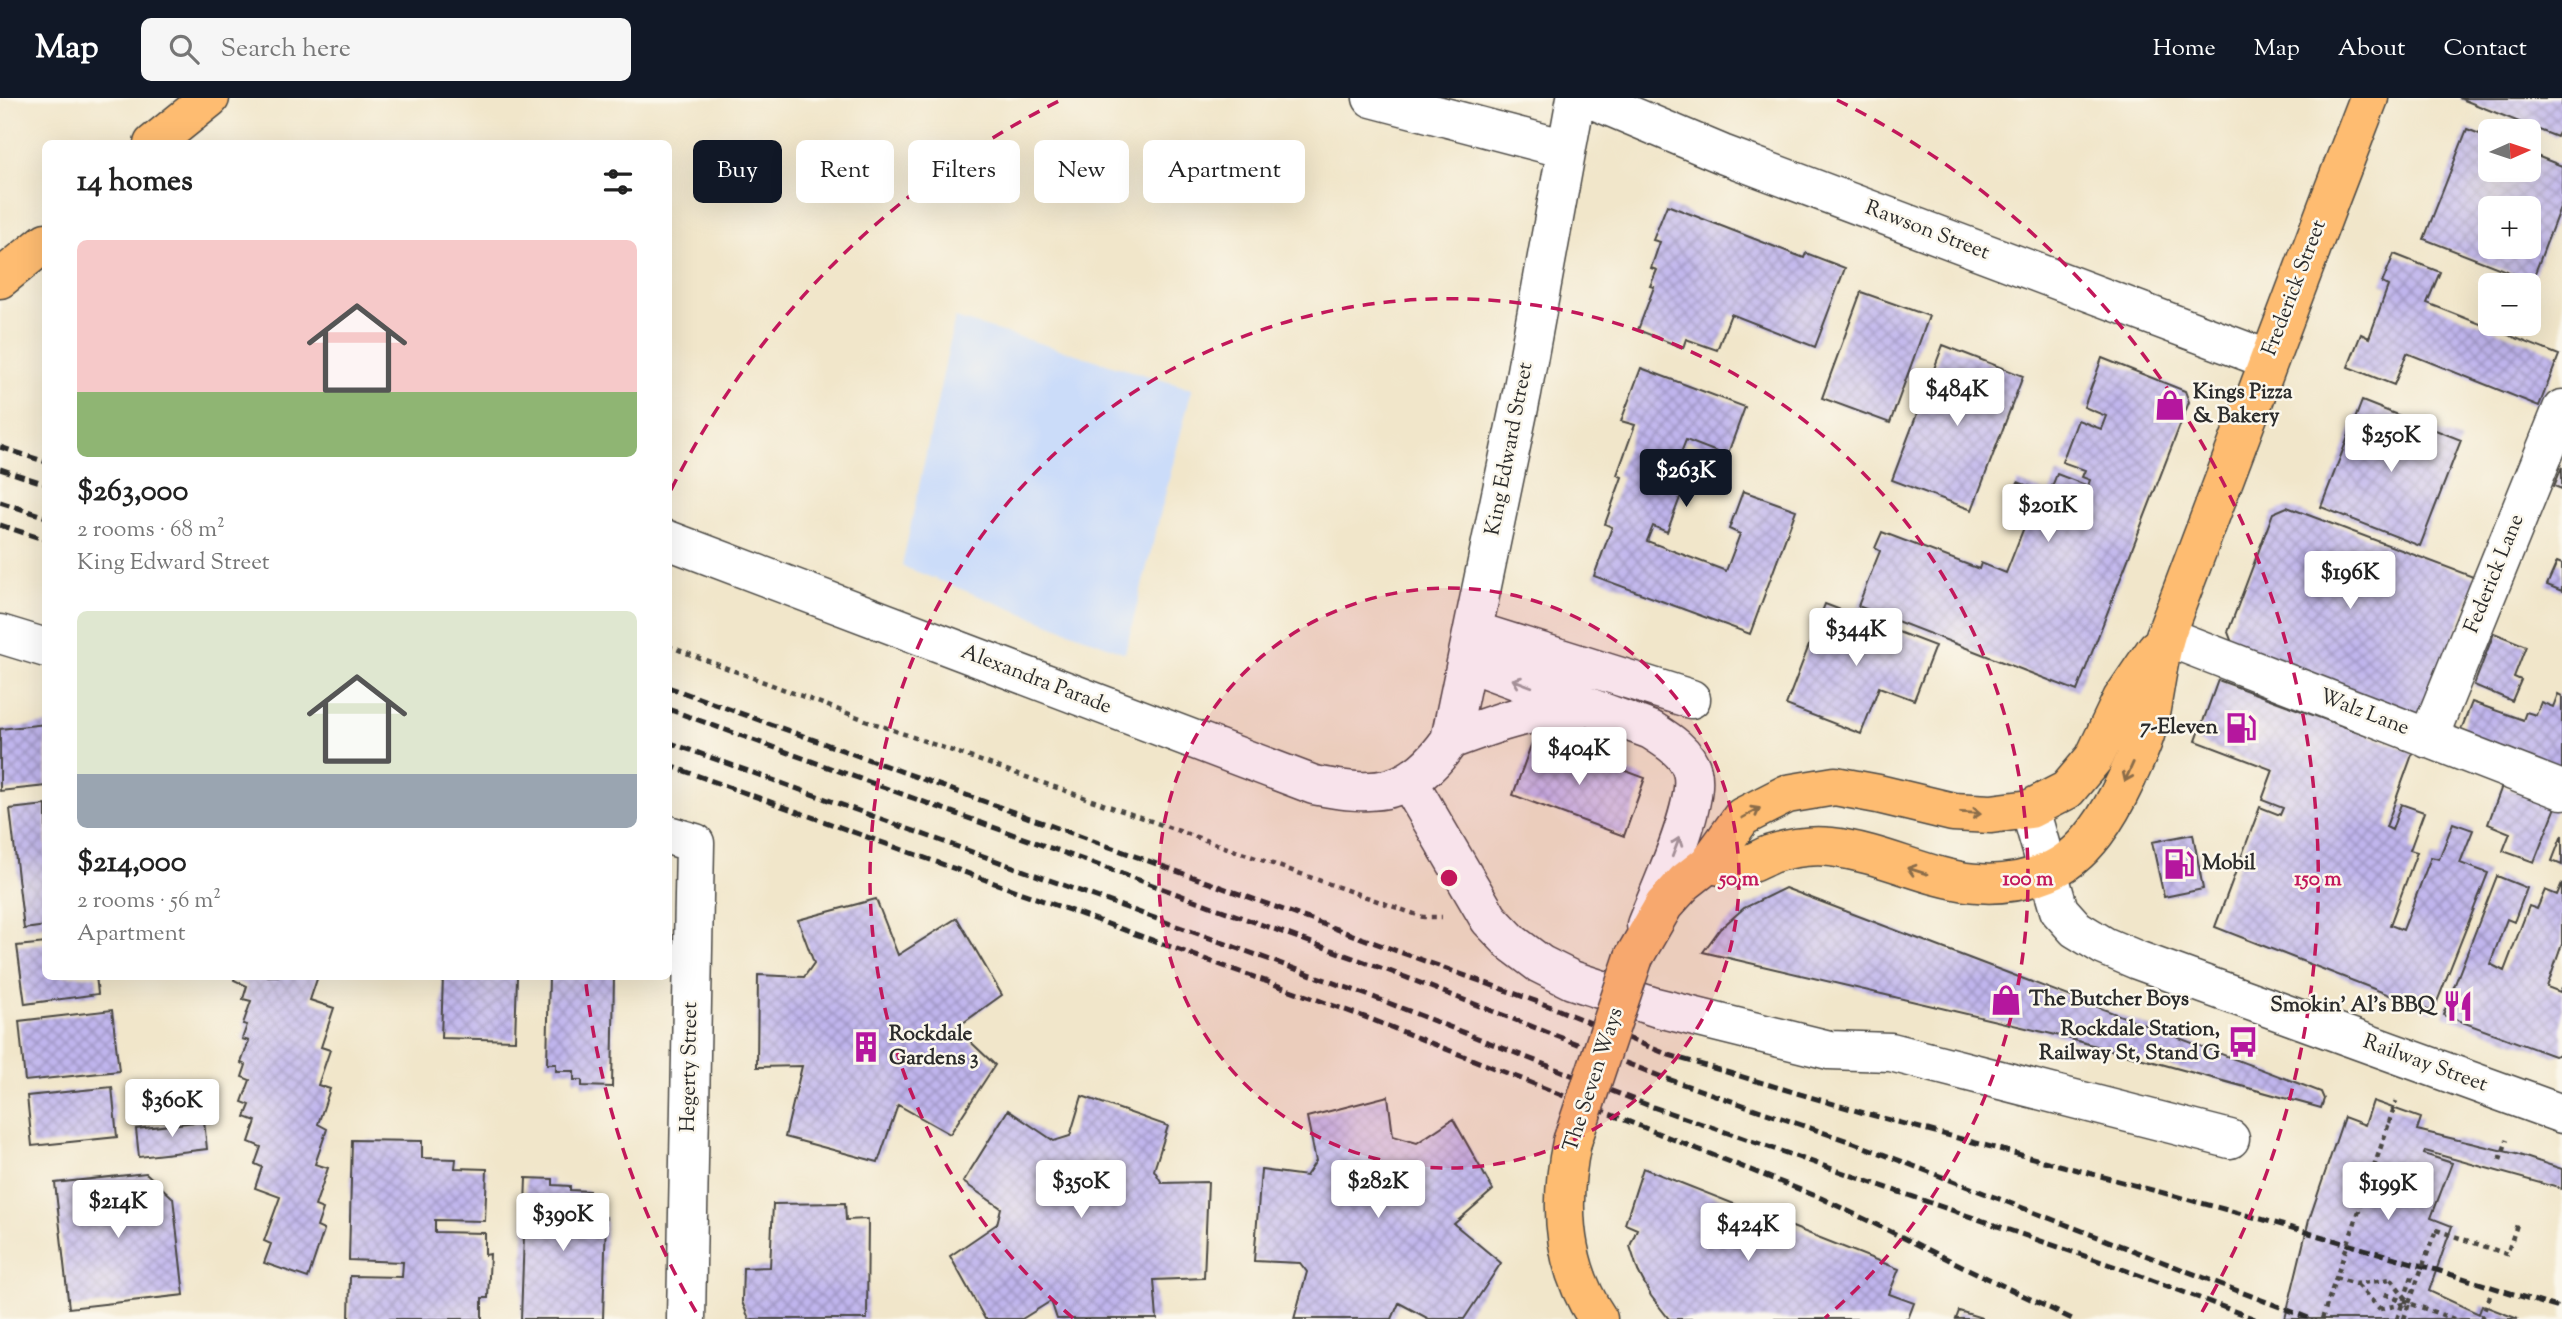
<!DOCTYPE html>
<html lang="en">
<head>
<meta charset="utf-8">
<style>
  :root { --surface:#fff; --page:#f6f6f6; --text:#222; --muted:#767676; --accent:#111827 }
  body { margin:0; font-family:"Sorts Mill Goudy",serif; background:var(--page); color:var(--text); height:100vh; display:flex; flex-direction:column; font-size:26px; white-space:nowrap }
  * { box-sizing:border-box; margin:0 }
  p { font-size:23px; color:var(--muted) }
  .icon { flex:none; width:38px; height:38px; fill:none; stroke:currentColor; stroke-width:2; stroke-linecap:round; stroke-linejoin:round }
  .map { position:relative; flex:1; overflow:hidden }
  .drawer { position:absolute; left:42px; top:42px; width:630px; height:840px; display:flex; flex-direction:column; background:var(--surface); border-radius:10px; box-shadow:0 7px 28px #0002 }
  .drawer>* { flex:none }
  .banner { position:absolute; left:693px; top:42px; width:665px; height:63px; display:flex; gap:14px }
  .needle { width:46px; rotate:87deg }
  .fabs { position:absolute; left:2478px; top:21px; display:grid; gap:14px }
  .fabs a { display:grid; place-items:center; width:63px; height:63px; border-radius:10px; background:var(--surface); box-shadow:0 7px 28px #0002; font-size:35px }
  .price { position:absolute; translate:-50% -60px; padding:0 16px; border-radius:7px; background:#fff; color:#222; font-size:23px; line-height:46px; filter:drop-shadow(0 2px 4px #0008) }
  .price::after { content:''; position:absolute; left:50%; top:42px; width:21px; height:16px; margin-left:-10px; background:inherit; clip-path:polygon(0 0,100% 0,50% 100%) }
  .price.on { background:var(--accent); color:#fff }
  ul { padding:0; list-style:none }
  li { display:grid; align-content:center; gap:14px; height:371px; padding:0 35px }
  li span { display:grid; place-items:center; height:217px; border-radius:10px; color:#555 }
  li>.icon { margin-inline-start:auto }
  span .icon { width:126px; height:126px; fill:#fffc; stroke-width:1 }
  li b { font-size:30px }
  h2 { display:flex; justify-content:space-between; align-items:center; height:84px; padding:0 35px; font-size:30px }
  .chip { padding:0 24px; border-radius:10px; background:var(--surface); box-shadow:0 7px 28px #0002; font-size:24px; line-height:63px }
  .chip.on { background:var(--accent); color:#fff }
  header { display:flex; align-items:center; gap:42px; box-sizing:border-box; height:98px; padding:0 35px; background:var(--accent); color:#fff }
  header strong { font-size:33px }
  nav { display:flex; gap:38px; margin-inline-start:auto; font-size:24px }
  .search { width:490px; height:63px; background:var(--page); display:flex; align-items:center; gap:18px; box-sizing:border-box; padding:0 24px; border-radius:10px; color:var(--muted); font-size:26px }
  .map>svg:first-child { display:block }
  .built { fill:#cbdcf9 }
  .building { fill:url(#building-cross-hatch); fill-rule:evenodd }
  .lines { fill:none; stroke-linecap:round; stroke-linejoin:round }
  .minor-casing { stroke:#494743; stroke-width:41 }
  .major-casing { stroke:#494743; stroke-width:41 }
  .path { stroke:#494743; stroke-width:4.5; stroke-dasharray:5 5; stroke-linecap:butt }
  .minor { stroke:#fff; stroke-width:38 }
  .major { stroke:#febc71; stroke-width:38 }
  .rail { stroke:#2b2b2b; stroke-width:5; stroke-dasharray:10 5; stroke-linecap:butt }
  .major-bridge-casing { stroke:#494743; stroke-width:41; stroke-linecap:butt }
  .path-bridge { stroke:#494743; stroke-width:4.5; stroke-dasharray:5 5; stroke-linecap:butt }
  .major-bridge { stroke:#febc71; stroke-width:38 }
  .oneway { stroke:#a0a0a0 }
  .oneway2 { stroke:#8a6c4a }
  .ring { fill:none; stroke:#c2185b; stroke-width:3.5; stroke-dasharray:12 9 }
  .labels { text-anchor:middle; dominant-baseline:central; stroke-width:5; stroke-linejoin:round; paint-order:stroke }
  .street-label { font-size:21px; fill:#2b2b2b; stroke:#fbf7ec }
  .poi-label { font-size:21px; font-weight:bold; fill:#2b2b2b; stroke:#fbf7ec; text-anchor:start }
  .centre { fill:#c2185b; stroke:#fbf7ec; stroke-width:3.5 }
  .ring-label { font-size:21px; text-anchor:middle; font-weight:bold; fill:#c2185b; stroke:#fbf7ec; stroke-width:5; stroke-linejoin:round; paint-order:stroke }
</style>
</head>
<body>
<header>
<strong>Map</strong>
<div class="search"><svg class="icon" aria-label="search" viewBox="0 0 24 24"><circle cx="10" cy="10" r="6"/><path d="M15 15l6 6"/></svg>Search here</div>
<nav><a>Home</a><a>Map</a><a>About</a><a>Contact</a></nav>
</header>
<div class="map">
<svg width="2562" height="1221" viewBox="0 0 2562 1221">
  <defs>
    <pattern id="building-cross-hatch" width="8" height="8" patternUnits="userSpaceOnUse" patternTransform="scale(1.75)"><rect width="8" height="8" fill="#c0b5ed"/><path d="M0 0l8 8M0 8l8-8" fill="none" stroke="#9c93c0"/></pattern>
  </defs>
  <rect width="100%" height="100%" fill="#fbf7ec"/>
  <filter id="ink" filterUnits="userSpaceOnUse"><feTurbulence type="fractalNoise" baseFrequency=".0143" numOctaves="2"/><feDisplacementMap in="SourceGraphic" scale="14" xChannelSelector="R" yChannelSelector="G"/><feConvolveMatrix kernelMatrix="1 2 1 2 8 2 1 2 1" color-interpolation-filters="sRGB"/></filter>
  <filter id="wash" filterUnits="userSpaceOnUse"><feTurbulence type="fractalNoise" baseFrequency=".00686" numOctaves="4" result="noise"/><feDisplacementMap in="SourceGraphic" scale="28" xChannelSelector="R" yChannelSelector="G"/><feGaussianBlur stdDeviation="1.57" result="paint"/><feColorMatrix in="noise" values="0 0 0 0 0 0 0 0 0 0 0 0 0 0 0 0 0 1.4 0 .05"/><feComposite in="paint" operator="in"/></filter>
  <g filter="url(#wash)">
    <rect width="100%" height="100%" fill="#f1e6ca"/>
    <path class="built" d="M955,220l237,71 -67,264 -223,-87z"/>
    <g id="blocks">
      <path class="building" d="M2459,0h103v27l-5,12z
        M2467,31l23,9v32h39v-17l33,13v36l-30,79 -108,-42zM2490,110h39v39h-39z
        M1667,107l137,53 2,-5 39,15 -30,79 -84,-33 -14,36 -31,-11 -3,9 -45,-18 16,-43 -4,-1 7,-16 -6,-2 9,-26 -7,-2z
        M2394,156l46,18 -13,31 132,52 -20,51 -132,-53 -13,32 -46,-18 13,-33 8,4 19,-52 -6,-3z
        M1861,194l68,24 -39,107 -68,-25z
        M1943,247l80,31 -51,134 -80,-30z
        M2102,260l83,33 4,11 -112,289 -219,-85 22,-55 -5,-3 7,-16 97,37 2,-6 25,10 24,-61 -21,-9 9,-21 31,12 8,-20 31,12 2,-6 -8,-3 3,-7 -23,-8 16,-42 23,9 5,-13 -22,-9z
        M1641,270l104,39 -18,49 -41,-16 -16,41 14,6 -17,45 -14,-6 -6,15 79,30 14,-37 -11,-5 14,-38 53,19 -46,124 -156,-58 18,-49 -7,-3 17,-47 -5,-2 18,-50 -14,-4z
        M2362,303l99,39 -41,106 -99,-39z
        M2562,369v22l-8,-3z
        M2287,409l189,71 -53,141 -189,-71 -6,-16 45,-119z
        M2557,464l5,2v27l-15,-6z
        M1825,506l110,42 -21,54 -35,-13 -18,47 -75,-29z
        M2494,535l32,13 -12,31 7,3 -9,21 -38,-16z
        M2218,582l195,72 -27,75 6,3 9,-26 23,8 -14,38 7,2 -27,73 13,5 28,-73 8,2 14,-36 20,7 -13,33 28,10 -55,139 -218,-85 45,-120 20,8 3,-7 -21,-8 11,-30 -77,-29z
        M2558,596l4,2v77l-103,-38 13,-33 51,18 3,-8 10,3 5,-13 12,5z
        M46,626v62l-46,5v-62z
        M1534,639l111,41 -21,58 -111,-41z
        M2502,688l54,21 -22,55 -31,-11 7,-18 -22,-9z
        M46,707v121l-22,3 -14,-120z
        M2193,736l10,55 -39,8 -12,-55z
        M2562,737v30l-10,-4z
        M2497,778l30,12 -13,34 -7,-3 -17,45 14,7 25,-65 8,3 8,-19 12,5 5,-12v61l-15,43 13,5 2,-5v67l-8,2 -111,-41z
        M1785,790l536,204 3,7 -3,9 -265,-73 -353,-83 17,-23 24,-21z
        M876,801l22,56 59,-37 45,77 -46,33 39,37 -45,69 -52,-29 -20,57 -93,-25 17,-71 -45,1 1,-92 46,2 10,-14 -16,-43z
        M46,845v33h50l2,18 -73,10 -8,-58z
        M235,878h83l-8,24 24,8 -13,39 9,3 -12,35 12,4 -12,35 9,5 -12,35 13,4 -13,38 8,3 -6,18 7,3 -16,48 -44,-15 7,-19 -7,-3 16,-44 -25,-9 7,-21 -7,-3 6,-17 -12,-5 7,-21 -11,-4 5,-12 -8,-3 8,-22 -8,-3 4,-12 -5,-2 8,-22 -7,-2 5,-14 -4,-1 8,-23 -8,-2 4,-13 -13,-6z
        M443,878h74l-2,64 -74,-2z
        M549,878h65l-2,111 -30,-1v-6h-8v-9h-18v-7h-9z
        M112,912l7,61 -94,10 -6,-60z
        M112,989l5,50 -85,9 -5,-50z
        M1082,998l86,30 -14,44 8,13 46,-1 -4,96 -50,2 3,39h-100l-6,-18 -29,18h-37l-35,-63 47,-32 4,-16 -38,-26 45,-72 46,31 16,-5z
        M1388,998l5,40 24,7 36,-24 40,71 -39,34 47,39 -37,56h-35l-30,-16 -7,16h-98l13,-47 -7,-9 -46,-2 7,-91 45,6 10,-15 -9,-44z
        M2373,1003l48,17 -4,12 99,24 46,15v20l-137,-38 -1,3 28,9 -21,55 21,8 -23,65 50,23 3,-9 36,14h-233l24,-99 35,-103 21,8z
        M204,1023l3,28 -68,8 -3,-28z
        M352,1042l70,1v17l34,1 -1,9 32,1 -2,52 -50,-1v12l50,1v22l5,-1 -2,44h-6v21h-133l1,-43 52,1 1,-15 -54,-2z
        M1643,1070l256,101 -10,25 25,9 -6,16h-239l-18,-23 -13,-25 -8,-25 7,-17 -12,-5z
        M146,1075l27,25 11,97 -115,13 -14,-125z
        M526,1080l27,1v6l17,1v4l19,1v4l12,1 -1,21h6l-3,102h-82z
        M845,1105l1,17 22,-1 -1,100h-118l-7,-17 1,-34 27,-1 3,-63z
        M1959,1213l23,7v1h-26z"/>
    </g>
  </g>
  <g filter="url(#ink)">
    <use href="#blocks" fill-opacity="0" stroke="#494743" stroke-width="2"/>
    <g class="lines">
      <defs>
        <path id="minor" d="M1372,0l194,51
          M1589,0l133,56 545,205
          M668,442l646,245c62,12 97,11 136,-45l72,-347 54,-295
          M1474,533l217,68
          M0,536l46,14
          M2165,538l397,154
          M1467,564l184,68c16,10 36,22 41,41 9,32 -33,121 -46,154
          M2428,641l134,-330
          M1450,642c43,-16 83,-31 129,-31
          M1409,684l80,137 23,24 28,21 32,16 83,27 174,43 62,2 339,87
          M2030,711l29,101 17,19 28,17 33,14 425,154
          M668,737l27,8 -9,476"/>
        <path id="major" d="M153,46l57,-46
          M0,181l46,-37
          M1708,766c9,1 20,4 30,3 11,-1 23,-9 33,-13 19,-6 40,-9 60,-7 78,9 133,59 216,25 39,-15 63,-58 80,-94 7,-16 16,-33 20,-50 8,-33 10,-69 21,-100 66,-178 133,-354 201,-530
          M1634,859l30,-52 21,-23 23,-18 34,-47 45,-23 48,-8 43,8 75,18 38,2 39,-5 37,-19 27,-32 28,-59 34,-50
          M1572,1044c-13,61 -10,124 26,177"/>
      </defs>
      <use href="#minor" class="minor-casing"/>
      <use href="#major" class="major-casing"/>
      <path class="path" d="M668,548l208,78 547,193h19
        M2389,1025l7,-22
        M2500,1062l7,-20
        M2436,1132l71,24 10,-29
        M2335,1180l21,6 35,-5
        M2357,1187l23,24
        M2385,1196l18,8
        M2397,1221l16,-45
        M2404,1221l5,-16 45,16
        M2481,1221l9,-23"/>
      <use href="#minor" class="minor"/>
      <use href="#major" class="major"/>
      <path class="rail" d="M0,349l46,15
        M0,371l46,15
        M0,404l46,15
        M0,427l46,15
        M668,589l881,319 120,49 195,58 397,106 179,52 122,38
        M668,611l724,263 270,105 192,66 457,176
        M668,644l713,258 269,106 475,164 130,49
        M668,667l705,255 448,178 251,121"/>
      <defs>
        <path id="major-bridge" d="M1572,1044l62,-185"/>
      </defs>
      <use href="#major-bridge" class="major-bridge-casing"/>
      <path class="path-bridge" d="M2391,1181l18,23
        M2385,1196l24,8
        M2409,1205l27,-73
        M2380,1211l29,-6
        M2322,1221l67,-196"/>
      <use href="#major-bridge" class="major-bridge"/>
    </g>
    <defs><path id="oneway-shaft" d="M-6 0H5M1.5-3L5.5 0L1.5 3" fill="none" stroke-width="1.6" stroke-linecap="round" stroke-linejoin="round" transform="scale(1.75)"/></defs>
    <g class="oneway">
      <use href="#oneway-shaft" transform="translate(1522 585) rotate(-159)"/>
      <use href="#oneway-shaft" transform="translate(1676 749) rotate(-69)"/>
    </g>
    <g class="oneway2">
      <use href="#oneway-shaft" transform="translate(2129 674) rotate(114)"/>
      <use href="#oneway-shaft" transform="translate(1751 715) rotate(-29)"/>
      <use href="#oneway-shaft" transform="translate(1971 715) rotate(3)"/>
      <use href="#oneway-shaft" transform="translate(1917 773) rotate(-163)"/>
    </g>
  </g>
  <circle cx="1449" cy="780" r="290" fill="#c2185b" fill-opacity=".12"/>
  <g class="ring">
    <circle cx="1449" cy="780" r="290"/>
    <path d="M1073 1220A579 579 0 1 1 1825 1220"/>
    <path d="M696 1214A869 869 0 0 1 586 886M671 392A869 869 0 0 1 1061 2M1837 2A869 869 0 0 1 2202 1214"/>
  </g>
  <defs>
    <symbol id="shop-bare" viewBox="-9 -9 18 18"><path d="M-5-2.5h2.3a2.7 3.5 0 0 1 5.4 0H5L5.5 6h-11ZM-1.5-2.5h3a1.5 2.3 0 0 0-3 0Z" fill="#b5179e" stroke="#fbf7ec" stroke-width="2.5" paint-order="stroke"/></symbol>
    <symbol id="fuel-bare" viewBox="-9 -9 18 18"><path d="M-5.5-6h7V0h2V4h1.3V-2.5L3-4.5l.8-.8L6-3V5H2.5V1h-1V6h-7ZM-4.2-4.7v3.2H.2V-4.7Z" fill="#b5179e" stroke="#fbf7ec" stroke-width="2.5" paint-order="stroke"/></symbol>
    <symbol id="restaurant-bare" viewBox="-9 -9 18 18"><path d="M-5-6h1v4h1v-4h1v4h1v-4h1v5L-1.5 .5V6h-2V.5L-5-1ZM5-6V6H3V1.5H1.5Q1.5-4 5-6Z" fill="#b5179e" stroke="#fbf7ec" stroke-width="2.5" paint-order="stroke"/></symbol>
    <symbol id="bus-bare" viewBox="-9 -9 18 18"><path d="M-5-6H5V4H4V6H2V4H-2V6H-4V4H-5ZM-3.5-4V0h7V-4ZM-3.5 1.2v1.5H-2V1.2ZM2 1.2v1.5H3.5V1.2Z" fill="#b5179e" stroke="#fbf7ec" stroke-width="2.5" paint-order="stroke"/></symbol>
    <symbol id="building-bare" viewBox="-9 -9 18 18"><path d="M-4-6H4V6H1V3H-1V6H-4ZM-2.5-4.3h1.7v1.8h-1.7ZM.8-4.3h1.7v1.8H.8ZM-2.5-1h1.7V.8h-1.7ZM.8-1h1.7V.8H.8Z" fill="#b5179e" stroke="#fbf7ec" stroke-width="2.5" paint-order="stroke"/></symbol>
  </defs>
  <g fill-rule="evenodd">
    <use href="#shop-bare" x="2148" y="285" width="44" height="44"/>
    <use href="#fuel-bare" x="2219" y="608" width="44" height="44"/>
    <use href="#fuel-bare" x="2157" y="744" width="44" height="44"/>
    <use href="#shop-bare" x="1984" y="880" width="44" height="44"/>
    <use href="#restaurant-bare" x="2436" y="886" width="44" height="44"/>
    <use href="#bus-bare" x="2221" y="922" width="44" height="44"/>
    <use href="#building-bare" x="844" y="927" width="44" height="44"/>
  </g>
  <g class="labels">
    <g class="street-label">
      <text transform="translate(1927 133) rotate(21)">Rawson Street</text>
      <text transform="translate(2295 190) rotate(-69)">Frederick Street</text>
      <text transform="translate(1510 351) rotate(-79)">King Edward Street</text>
      <text transform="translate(2495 476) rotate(-68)">Federick Lane</text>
      <text transform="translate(1036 582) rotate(21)">Alexandra Parade</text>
      <text transform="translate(2364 615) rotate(21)">Walz Lane</text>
      <text transform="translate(2425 966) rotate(20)">Railway Street</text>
      <text transform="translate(690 969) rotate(-89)">Hegerty Street</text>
      <text transform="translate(1594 982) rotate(-72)">The Seven Ways</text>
    </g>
    <g class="poi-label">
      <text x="2193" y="295">Kings Pizza<tspan x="2193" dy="24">&amp; Bakery</tspan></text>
      <text x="2218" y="630" text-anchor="end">7-Eleven</text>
      <text x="2202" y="766">Mobil</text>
      <text x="2029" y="902">The Butcher Boys</text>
      <text x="2435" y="908" text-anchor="end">Smokin' Al's BBQ</text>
      <text x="2220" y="932" text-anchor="end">Rockdale Station,<tspan x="2220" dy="24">Railway St, Stand G</tspan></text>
      <text x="889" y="937">Rockdale<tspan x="889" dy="24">Gardens 3</tspan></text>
    </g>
  </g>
  <circle cx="1449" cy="780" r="10" class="centre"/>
  <g class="ring-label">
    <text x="1739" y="787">50 m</text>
    <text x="2028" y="787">100 m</text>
    <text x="2318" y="787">150 m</text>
  </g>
</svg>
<div class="fabs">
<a><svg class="needle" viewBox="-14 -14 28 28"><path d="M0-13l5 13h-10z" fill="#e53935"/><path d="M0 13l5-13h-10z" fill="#767676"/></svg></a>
<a>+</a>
<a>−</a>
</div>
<b class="price" style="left:1957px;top:330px">$484K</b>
<b class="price" style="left:2391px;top:376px">$250K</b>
<b class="price on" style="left:1686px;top:411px">$263K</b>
<b class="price" style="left:2048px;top:446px">$201K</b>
<b class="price" style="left:2350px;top:513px">$196K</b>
<b class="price" style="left:1856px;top:570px">$344K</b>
<b class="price" style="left:1579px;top:689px">$404K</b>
<b class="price" style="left:172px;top:1041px">$360K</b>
<b class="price" style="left:1081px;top:1122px">$350K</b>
<b class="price" style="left:1378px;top:1122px">$282K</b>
<b class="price" style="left:2388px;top:1124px">$199K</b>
<b class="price" style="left:118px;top:1142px">$214K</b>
<b class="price" style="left:563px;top:1155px">$390K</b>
<b class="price" style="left:1748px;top:1165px">$424K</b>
<div class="banner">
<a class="chip on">Buy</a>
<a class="chip">Rent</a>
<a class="chip">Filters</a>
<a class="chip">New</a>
<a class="chip">Apartment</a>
</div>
<section class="drawer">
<h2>14 homes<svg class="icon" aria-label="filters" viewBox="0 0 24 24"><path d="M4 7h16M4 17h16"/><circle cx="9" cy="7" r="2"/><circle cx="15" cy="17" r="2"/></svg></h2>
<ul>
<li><span style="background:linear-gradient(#f6c9c9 70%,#8fb573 0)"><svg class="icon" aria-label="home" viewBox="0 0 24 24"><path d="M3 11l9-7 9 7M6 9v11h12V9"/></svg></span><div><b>$263,000</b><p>2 rooms · 68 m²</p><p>King Edward Street</p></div></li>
<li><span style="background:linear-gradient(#dfe7d0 75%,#9aa5b1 0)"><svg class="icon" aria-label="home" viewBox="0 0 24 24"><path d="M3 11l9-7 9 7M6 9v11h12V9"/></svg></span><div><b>$214,000</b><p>2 rooms · 56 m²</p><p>Apartment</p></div></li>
</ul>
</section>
</div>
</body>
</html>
